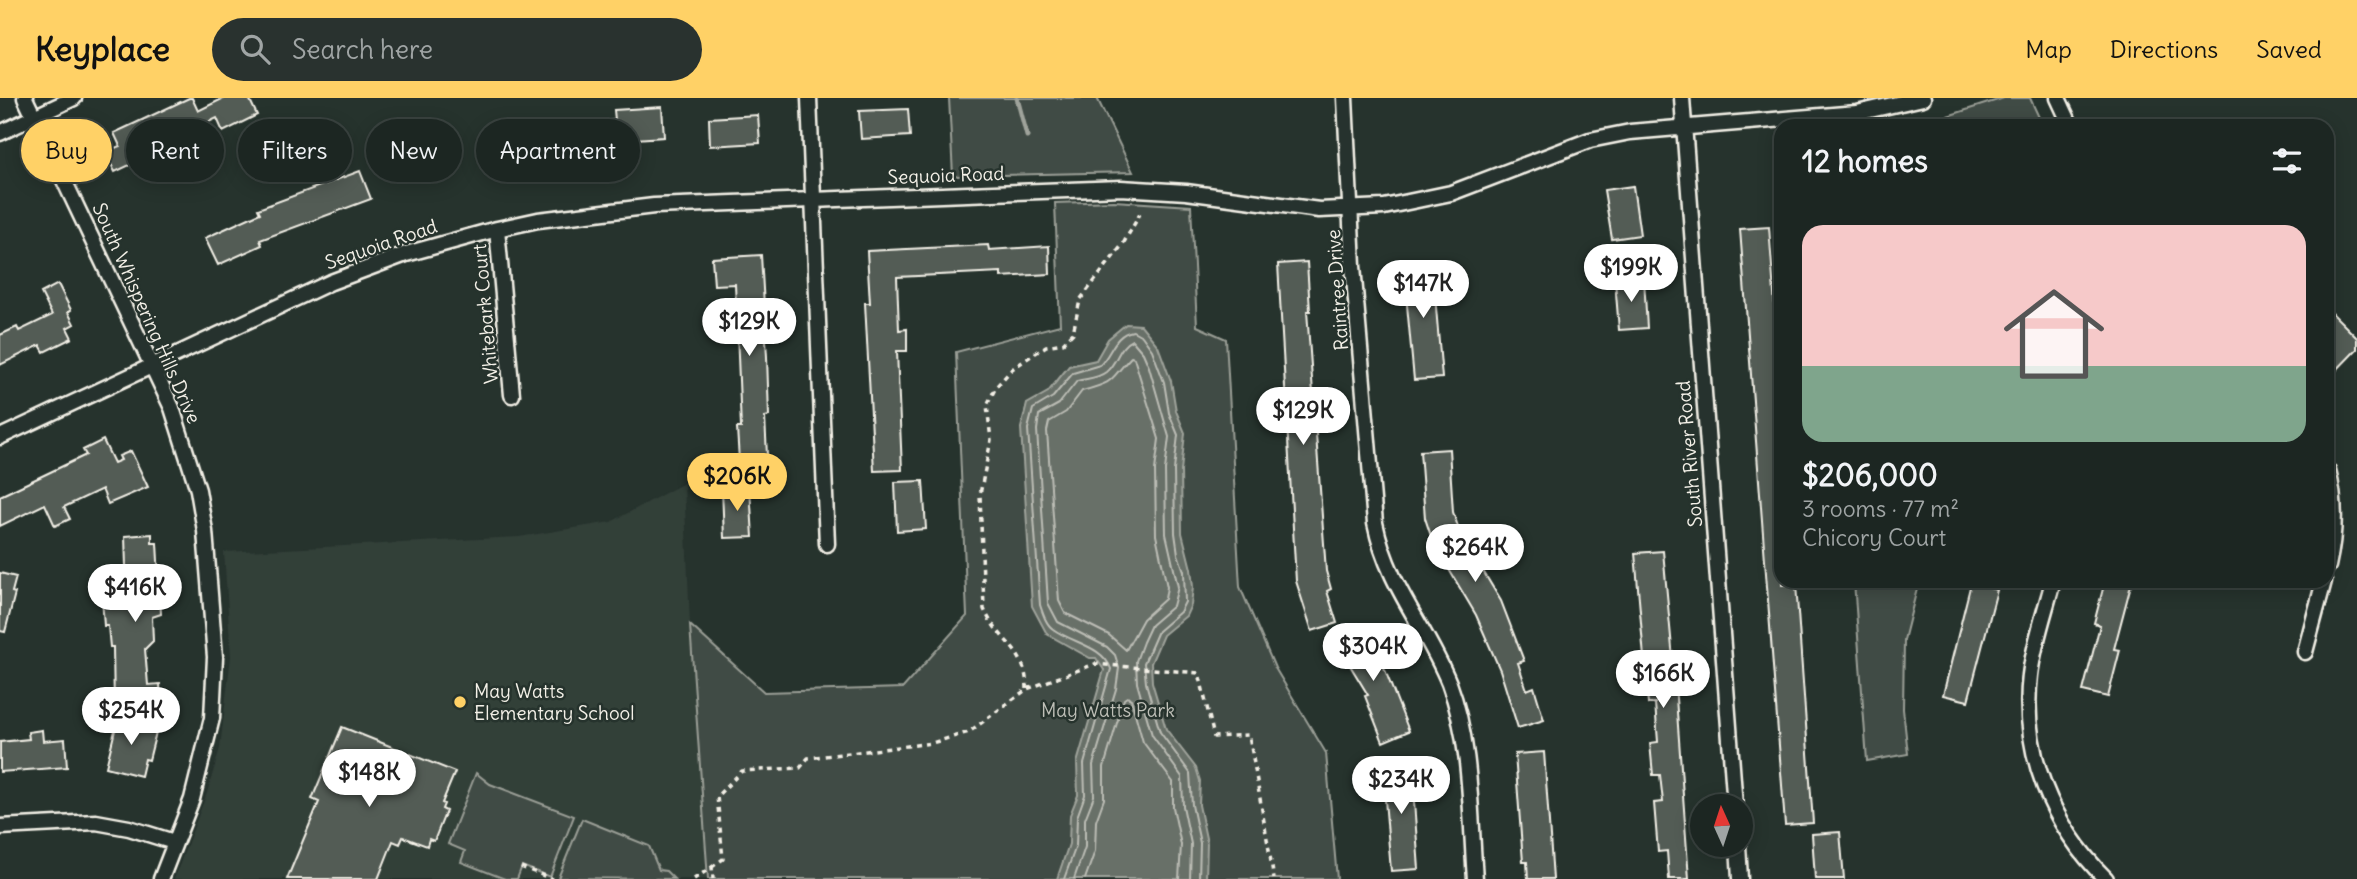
<!DOCTYPE html>
<html lang="en">
<head>
<meta charset="utf-8">
<style>
  :root { --surface:#1c2622; --page:#29322f; --text:#f1f3f6; --muted:#a0a5a5; --line:#3a4340; --accent:#ffd166 }
  body { margin:0; font-family:Delius,sans-serif; background:var(--page); color:var(--text); height:100vh; display:flex; flex-direction:column; font-size:26px; white-space:nowrap }
  * { box-sizing:border-box; margin:0 }
  p { font-size:23px; color:var(--muted) }
  .icon { flex:none; width:38px; height:38px; fill:none; stroke:currentColor; stroke-width:2; stroke-linecap:round; stroke-linejoin:round }
  .map { position:relative; flex:1; overflow:hidden }
  .sheet { position:absolute; left:1774px; top:21px; width:560px; height:469px; display:flex; flex-direction:column; background:var(--surface); border-radius:21px; box-shadow:0 4px 18px #0003,0 0 0 2px var(--line) }
  .sheet>* { flex:none }
  .hud { position:absolute; left:21px; top:21px; width:665px; height:63px; display:flex; gap:14px }
  .needle { width:46px; rotate:357deg }
  .tools { position:absolute; left:1690px; top:696px; display:grid; gap:14px }
  .tools a { display:grid; place-items:center; width:63px; height:63px; border-radius:50%; background:var(--surface); box-shadow:0 4px 18px #0003,0 0 0 2px var(--line); font-size:35px }
  .price { position:absolute; translate:-50% -60px; padding:0 16px; border-radius:24px; background:#fff; color:#222; font-size:23px; line-height:46px; filter:drop-shadow(0 2px 4px #0008) }
  .price::after { content:''; position:absolute; left:50%; top:42px; width:21px; height:16px; margin-left:-10px; background:inherit; clip-path:polygon(0 0,100% 0,50% 100%) }
  .price.selected { background:var(--accent); color:#111 }
  ul { padding:0; list-style:none }
  li { display:grid; align-content:center; gap:14px; height:371px; padding:0 28px }
  li span { display:grid; place-items:center; height:217px; border-radius:21px; color:#555 }
  li>.icon { margin-inline-start:auto }
  span .icon { width:126px; height:126px; fill:#fffc; stroke-width:1 }
  li b { font-size:30px }
  h2 { display:flex; justify-content:space-between; align-items:center; height:84px; padding:0 28px; font-size:30px }
  .tag { padding:0 24px; border-radius:32px; background:var(--surface); box-shadow:0 4px 18px #0003,0 0 0 2px var(--line); font-size:24px; line-height:63px }
  .tag.selected { background:var(--accent); color:#111 }
  header { display:flex; align-items:center; gap:42px; box-sizing:border-box; height:98px; padding:0 35px; background:var(--accent); color:#111 }
  header strong { font-size:33px }
  nav { display:flex; gap:38px; margin-inline-start:auto; font-size:24px }
  .search { width:490px; height:63px; background:var(--page); display:flex; align-items:center; gap:18px; box-sizing:border-box; padding:0 24px; border-radius:38px; color:var(--muted); font-size:26px }
  .map>svg:first-child { display:block }
  .built { fill:#333f39 }
  .green { fill:#414b45; stroke:#9a9e96; stroke-width:2 }
  .water { fill:#676f68; stroke:#9fa39b; stroke-width:2 }
  .lines { fill:none; stroke-linecap:round; stroke-linejoin:round }
  .shore { stroke:#bcbdb5; stroke-width:2 }
  .stream { stroke:#9fa39b; stroke-width:5 }
  .building { fill:#525c55; stroke:#f4f1e8; stroke-width:2 }
  .street-casing { stroke:#f4f1e8; stroke-width:19 }
  .path { stroke:#f4f1e8; stroke-width:3.5; stroke-dasharray:5 5; stroke-linecap:butt }
  .street { stroke:#26332d; stroke-width:14 }
  .poi-dot { fill:#ffd166; stroke:#26332d; stroke-width:2.5 }
  .labels { text-anchor:middle; dominant-baseline:central; stroke-width:5; stroke-linejoin:round; paint-order:stroke }
  .street-label { font-size:19px; fill:#f4f1e8; stroke:#26332d }
  .poi-label { font-size:19px; fill:#f4f1e8; stroke:#26332d; text-anchor:start }
  .park-label { font-size:19px; fill:#bebfb7; stroke:#26332d }
</style>
</head>
<body>
<header>
<strong>Keyplace</strong>
<div class="search"><svg class="icon" aria-label="search" viewBox="0 0 24 24"><circle cx="10" cy="10" r="6"/><path d="M15 15l6 6"/></svg>Search here</div>
<nav><a>Map</a><a>Directions</a><a>Saved</a></nav>
</header>
<div class="map">
<svg width="2357" height="781" viewBox="0 0 2357 781">
  <rect width="100%" height="100%" fill="#26332d"/>
  <filter id="ink" filterUnits="userSpaceOnUse"><feTurbulence type="fractalNoise" baseFrequency=".0143" numOctaves="2"/><feDisplacementMap in="SourceGraphic" scale="14" xChannelSelector="R" yChannelSelector="G"/><feConvolveMatrix kernelMatrix="1 2 1 2 8 2 1 2 1" color-interpolation-filters="sRGB"/></filter>
  <g filter="url(#ink)">
    <path class="built" d="M684,385l6,142 18,254h-534l33,-86 13,-45 11,-92 -7,-104 295,-15 92,-15z"/>
    <path class="green" d="M949,0h148l36,74 -180,4z
      M2004,0h26l13,28h-127z
      M1114,103l77,5 6,120 29,13 14,248 35,81 51,85 11,126h-629l-18,-254 74,67 139,-4 64,-72 -11,-264 104,-27 -5,-122z
      M1854,483h65l-15,59 -1,69 5,45 -41,7z
      M476,675l14,11 84,32 -24,61 -28,-11 -5,13h-12l-44,-17 4,-11 -17,-7z
      M582,721l67,27 10,24 7,1 8,8 -116,-1z"/>
    <path class="water" d="M1126,226l15,1 17,21 13,35 5,30 9,22 -4,38 1,62 9,36 2,18 -2,18 -5,11 -23,19 -12,28 1,19 14,47 30,39 4,13 -1,24 8,38 -1,36h-149l12,-35 1,-29 8,-20 -1,-32 27,-93 -8,-12h-6l-43,-24 -15,-28 -11,-178 6,-24 21,-12 21,-26 27,-6 12,-21z"/>
    <g class="lines">
      <path class="shore" d="M1131,259l3,1 25,81 -4,31 1,65 11,52 -2,12 -22,20 -17,31 -17,-15 -44,-22 -6,-12 -12,-170 2,-9 17,-10 16,-21c36,-10 26,-10 49,-34z
        M1064,781l12,-33 1,-29 8,-22 -1,-31 27,-95c-8,-23 -39,-26 -58,-40 -7,-5 -10,-15 -13,-24l-12,-176 5,-20 20,-12 20,-24 27,-8c12,-12 14,-31 33,-34l9,5 10,14 12,32 5,31 9,22 -4,35 1,63 3,21 6,17 1,31 -5,10 -22,19 -14,32 2,20 14,49 30,41 2,32 8,38 -1,36
        M1074,781l11,-32v-28l9,-23 -1,-31 23,-76 3,-21 -4,-13 -8,-8 -49,-25 -10,-19 -11,-173 2,-15 20,-11 18,-23c10,-3 20,-2 29,-9 12,-10 12,-26 26,-32l11,13 6,14 20,70 -4,33 1,64 12,53 -5,19 -22,19 -8,17 -7,19 1,22 15,52 30,42 1,29 8,38 -1,35
        M1085,781l10,-28 1,-30 8,-22v-32l20,-68 3,-2 4,2 12,43 30,40v25l8,38 -2,34"/>
      <path class="stream" d="M1017,0l10,38"/>
    </g>
    <path class="building" d="M189,0h3l6,13 26,-13h25l8,17 -34,17 -6,-14 -68,32 2,5 -36,17 -10,-20 15,-6 -6,-13z
      M662,9l2,30 -59,4 1,11 -48,7v-4l-60,8 -4,-29 48,-7 1,4 72,-11 -1,-10z
      M908,11l2,27 -49,3 -2,-28z
      M758,17l2,28 -50,3 -1,-28z
      M360,73l11,28 -111,41 2,5 -44,20 -13,-27 55,-25 -2,-4z
      M1633,88l7,49 -28,4 -8,-49z
      M1769,129l13,174v184l14,-1 17,239 -28,2 -45,-596z
      M988,147l1,5 60,-4 1,28 -49,3v-5l-104,5 2,53 8,-1v22h-10l5,119 -28,1 -9,-168h5l-3,-52z
      M761,157l6,102 2,59 -4,1 3,58 -28,2 -3,-49h4l-6,-144 -21,1 -2,-27z
      M1432,162l10,118 -28,2 -11,-118z
      M1307,164l3,49h-3l19,260 5,18 -4,2 10,32 -25,8 -16,-50 -18,-317z
      M1644,181l3,49 -28,2 -4,-49z
      M58,186l13,26 -3,2 6,12 -7,4 5,10 -28,14 -4,-7 -40,20v-30l17,-8 2,4 33,-16 -11,-22z
      M2328,211l29,29v11l-29,30z
      M103,342l11,23 7,-3 -2,-4 12,-5 17,36 -40,17 -6,-15 -38,18 6,12 -15,7 -10,-22 -45,22v-30l86,-41 -3,-5z
      M1449,351l4,63 18,53 6,-4 24,40 23,60 -6,2 9,27 7,-3 10,33 -26,8 -18,-58 -24,-55 -32,-54 -4,2 -15,-45 -5,-67z
      M923,383l3,48 -29,2 -2,-49z
      M750,390l3,49 -29,1 -2,-49z
      M152,436v9h5l4,71 -9,3 1,24 -8,8 3,36 12,-1 1,20 -47,3 -1,-60h-3l-2,-21h-4l-2,-28 25,-1 -2,-61z
      M1663,453l11,119 15,209h-20l-2,-28 -9,1 -4,-49 9,-1 -3,-27h-7l-3,-32 8,-1 -3,-39 -7,1 -13,-151z
      M0,475l16,4 -4,15 3,1 -10,39 -5,-1z
      M2105,483h27l-18,68 6,1 -12,47 -25,-6 17,-66 -6,-2z
      M1971,485l26,7 -29,111 -25,-6z
      M1358,526l25,41 26,66 -26,11 -18,-46 3,-1 -34,-56z
      M118,620l39,10 -8,32 -4,-1 -4,17 -35,-9z
      M342,629l113,45 -13,31 2,1 -2,5 4,2 -12,30 -5,-2 -2,7 -24,-9 -3,7 -7,-3 -15,38h-91l32,-77 -7,-3z
      M42,632l1,11 22,-2 2,28 -67,5v-30l29,-3 -1,-7z
      M1544,654l9,127h-25l-1,-17h-4l-8,-108z
      M1411,664l8,107 -28,2 -9,-107z
      M1840,734l4,47h-29l-3,-45z"/>
    <g class="lines">
      <defs>
        <path id="street" d="M25,0l147,310 26,82 7,41 10,126 -3,61 -20,81 -31,80
          M809,0l18,446
          M1345,0l8,168 22,257c13,64 51,103 74,160 23,61 21,131 26,196
          M1682,0l53,709
          M2058,0l13,28
          M0,35l74,-35
          M497,131l15,166
          M0,339l331,-155 75,-28 91,-25 41,-9 116,-14 467,-18 65,4 133,18 65,-3 67,-14 139,-53 40,-8 227,-19 66,-15
          M2328,373c8,30 7,64 0,95
          M2053,483c-8,31 -19,62 -23,94 -9,77 22,151 76,204
          M2305,554l19,-71
          M0,729l96,-5 33,6 45,14
          M1738,747l2,34"/>
      </defs>
      <use href="#street" class="street-casing"/>
      <path class="path" d="M1027,591c-1,-42 -28,-46 -43,-80l-4,-115 11,-54 -4,-35 9,-18 16,-18 34,-23 17,-3 10,-10 7,-33 43,-56 17,-30
        M521,769l31,12
        M712,769l11,-8 -6,-63 25,-25 58,-3 8,-10 124,-15 37,-11 58,-43 68,-25 104,9 15,64 35,-2 25,144
        M694,781l18,-12 1,12"/>
      <use href="#street" class="street"/>
    </g>
  </g>
  <circle class="poi-dot" cx="460" cy="604" r="7"/>
  <g class="labels">
    <g class="street-label">
      <text transform="translate(946 77) rotate(-2)">Sequoia Road</text>
      <text transform="translate(381 146) rotate(-19)">Sequoia Road</text>
      <text transform="translate(1337 192) rotate(-94)">Raintree Drive</text>
      <text transform="translate(147 215) rotate(66)">South Whispering Hills Drive</text>
      <text transform="translate(485 216) rotate(-95)">Whitebark Court</text>
      <text transform="translate(1689 356) rotate(-95)">South River Road</text>
    </g>
    <g class="poi-label">
      <text x="474" y="593">May Watts<tspan x="474" dy="22">Elementary School</tspan></text>
    </g>
    <g class="park-label">
      <text x="1108" y="612">May Watts Park</text>
    </g>
  </g>
</svg>
<div class="tools">
<a><svg class="needle" viewBox="-14 -14 28 28"><path d="M0-13l5 13h-10z" fill="#e53935"/><path d="M0 13l5-13h-10z" fill="#a0a5a5"/></svg></a>
</div>
<b class="price" style="left:1631px;top:206px">$199K</b>
<b class="price" style="left:1423px;top:222px">$147K</b>
<b class="price" style="left:749px;top:260px">$129K</b>
<b class="price" style="left:1303px;top:349px">$129K</b>
<b class="price selected" style="left:737px;top:415px">$206K</b>
<b class="price" style="left:1475px;top:486px">$264K</b>
<b class="price" style="left:135px;top:526px">$416K</b>
<b class="price" style="left:1373px;top:585px">$304K</b>
<b class="price" style="left:1663px;top:612px">$166K</b>
<b class="price" style="left:131px;top:649px">$254K</b>
<b class="price" style="left:369px;top:711px">$148K</b>
<b class="price" style="left:1401px;top:718px">$234K</b>
<div class="hud">
<a class="tag selected">Buy</a>
<a class="tag">Rent</a>
<a class="tag">Filters</a>
<a class="tag">New</a>
<a class="tag">Apartment</a>
</div>
<section class="sheet">
<h2>12 homes<svg class="icon" aria-label="filters" viewBox="0 0 24 24"><path d="M4 7h16M4 17h16"/><circle cx="9" cy="7" r="2"/><circle cx="15" cy="17" r="2"/></svg></h2>
<ul>
<li><span style="background:linear-gradient(#f6c9c9 65%,#7fa58c 0)"><svg class="icon" aria-label="home" viewBox="0 0 24 24"><path d="M3 11l9-7 9 7M6 9v11h12V9"/></svg></span><div><b>$206,000</b><p>3 rooms · 77 m²</p><p>Chicory Court</p></div></li>
</ul>
</section>
</div>
</body>
</html>
